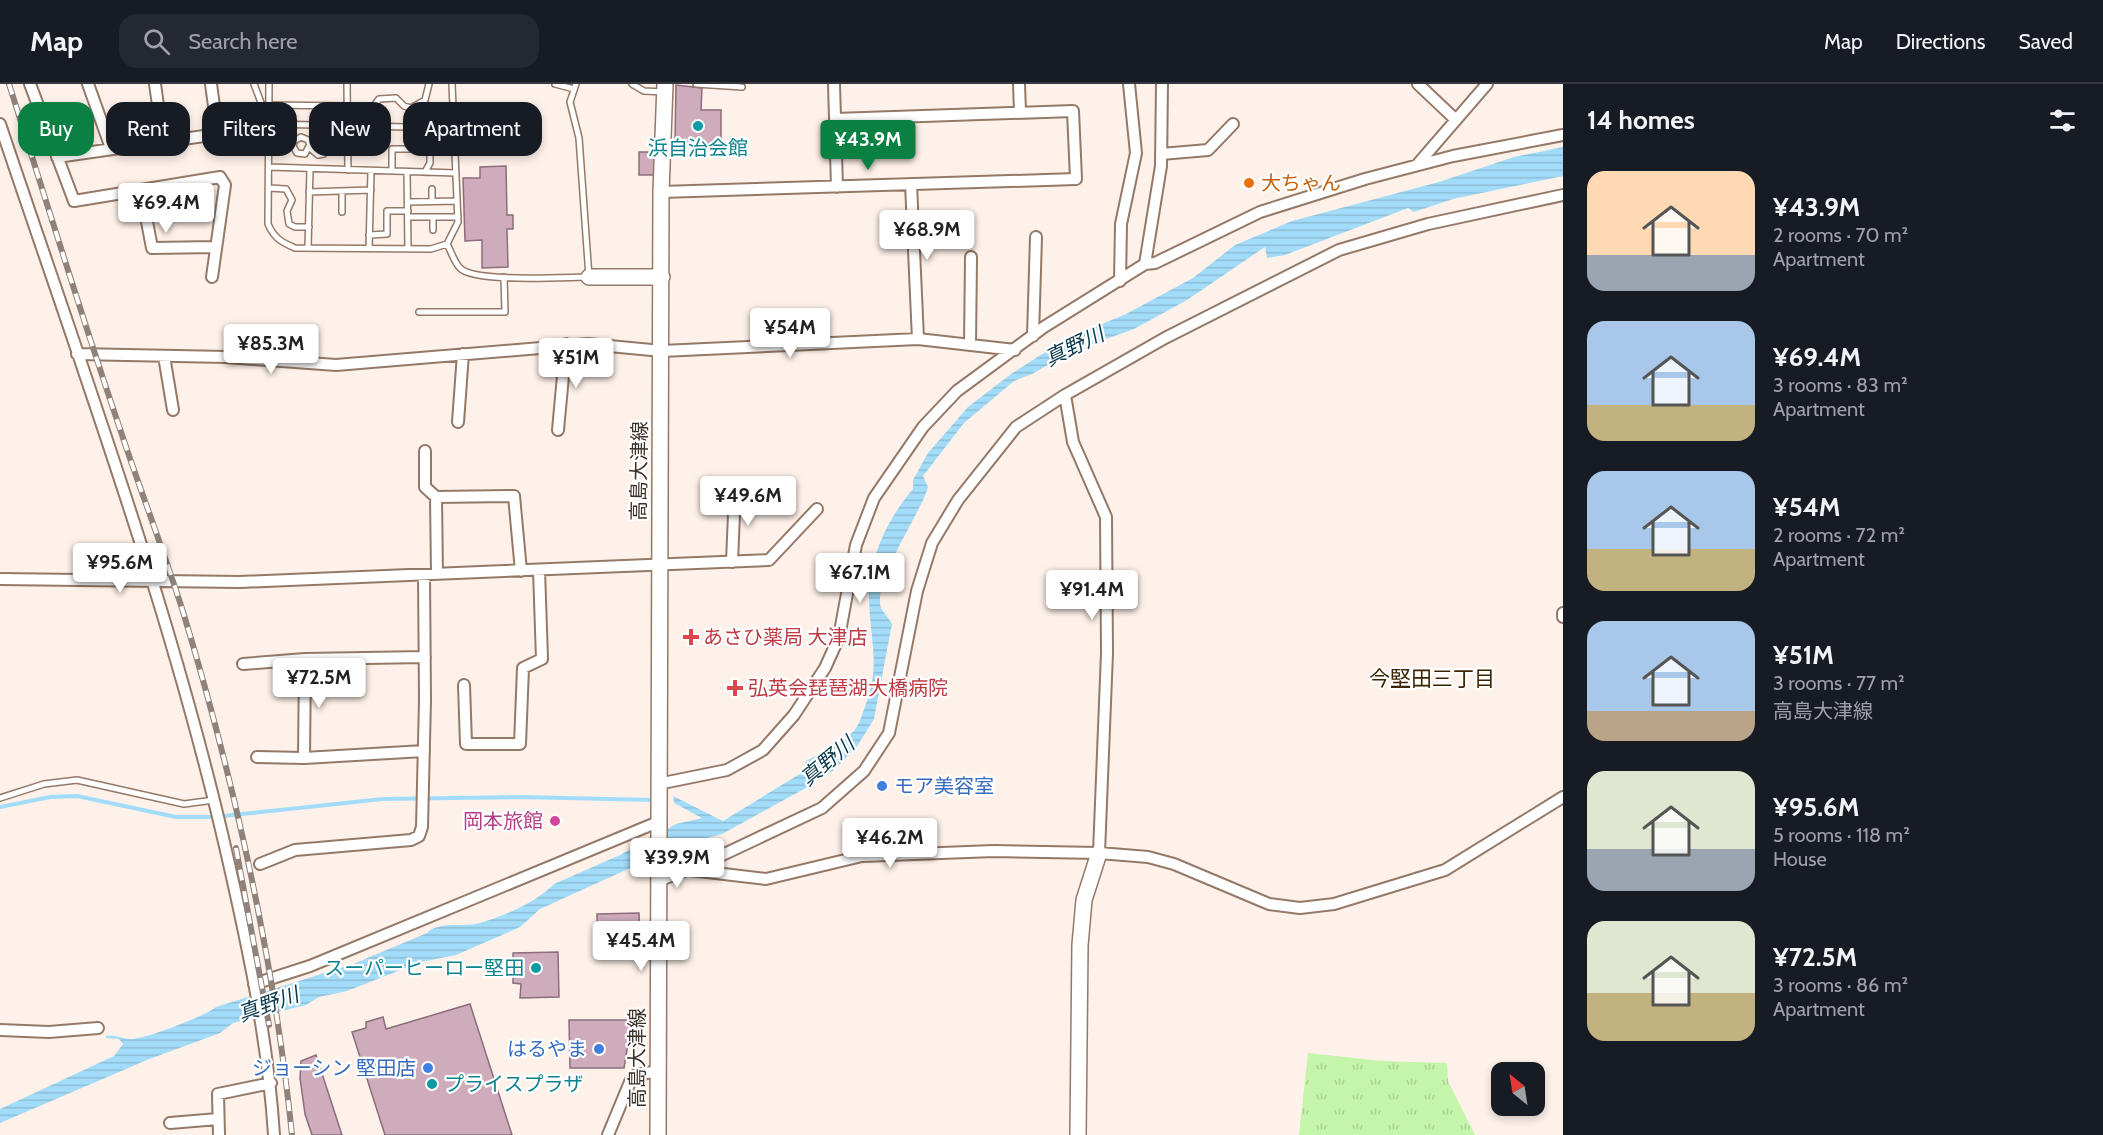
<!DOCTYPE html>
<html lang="en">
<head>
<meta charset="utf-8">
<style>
  :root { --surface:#171b24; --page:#242831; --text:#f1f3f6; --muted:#9ea1a6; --line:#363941; --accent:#0b8043 }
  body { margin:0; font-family:Cabin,"Noto Sans JP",sans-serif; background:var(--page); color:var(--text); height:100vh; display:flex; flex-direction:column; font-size:22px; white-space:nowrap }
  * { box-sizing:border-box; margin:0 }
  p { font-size:20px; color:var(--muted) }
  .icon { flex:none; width:33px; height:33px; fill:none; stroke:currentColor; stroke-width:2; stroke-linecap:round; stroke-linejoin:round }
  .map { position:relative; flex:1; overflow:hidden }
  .sheet { display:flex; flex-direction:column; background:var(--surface); width:540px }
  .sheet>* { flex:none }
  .banner { position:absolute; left:18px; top:18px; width:570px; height:54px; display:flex; gap:12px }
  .needle { width:39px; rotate:330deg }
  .controls { position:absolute; left:1491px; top:978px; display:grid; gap:12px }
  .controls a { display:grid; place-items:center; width:54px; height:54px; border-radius:12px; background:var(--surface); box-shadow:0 3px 9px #0003; font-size:30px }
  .price { position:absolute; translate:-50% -51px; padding:0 14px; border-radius:6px; background:#fff; color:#222; font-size:20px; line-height:39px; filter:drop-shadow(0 2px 3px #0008) }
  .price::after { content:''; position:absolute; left:50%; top:36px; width:18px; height:14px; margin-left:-9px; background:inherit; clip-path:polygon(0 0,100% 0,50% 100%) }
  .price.selected { background:var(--accent); color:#fff }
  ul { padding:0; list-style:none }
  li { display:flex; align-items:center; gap:18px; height:150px; padding:0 24px }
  li span { display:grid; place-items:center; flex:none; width:168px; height:120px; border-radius:18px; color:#555 }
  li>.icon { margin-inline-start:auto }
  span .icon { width:72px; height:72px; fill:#fffc; stroke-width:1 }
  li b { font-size:26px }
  h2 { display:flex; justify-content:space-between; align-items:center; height:72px; padding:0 24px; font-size:26px }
  .pill { padding:0 21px; border-radius:18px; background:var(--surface); box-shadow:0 3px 9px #0003; font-size:21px; line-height:54px }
  .pill.selected { background:var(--accent); color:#fff }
  header { display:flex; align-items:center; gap:36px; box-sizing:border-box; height:84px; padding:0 30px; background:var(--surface); border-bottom:2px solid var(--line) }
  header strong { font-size:28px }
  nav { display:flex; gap:33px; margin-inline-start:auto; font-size:21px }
  .search { width:420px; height:54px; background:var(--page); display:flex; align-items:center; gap:15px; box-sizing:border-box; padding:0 21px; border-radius:18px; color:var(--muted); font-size:22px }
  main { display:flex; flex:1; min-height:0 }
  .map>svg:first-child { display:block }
  .grass { fill:url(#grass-tufts) }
  .water { fill:url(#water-rules) }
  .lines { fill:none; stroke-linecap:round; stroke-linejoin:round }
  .stream { stroke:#a3dcf9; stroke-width:4 }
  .building { fill:#ceacbb; stroke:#8c6d7b; stroke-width:1.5 }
  .lane-casing { stroke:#957968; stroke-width:8 }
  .street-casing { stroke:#957968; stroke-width:14 }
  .secondary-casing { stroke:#957968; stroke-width:18 }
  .lane { stroke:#fff; stroke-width:5 }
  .street { stroke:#fff; stroke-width:10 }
  .secondary { stroke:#fff; stroke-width:15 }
  .rail-casing { stroke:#8e827a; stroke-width:6 }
  .rail { stroke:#fff; stroke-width:4; stroke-dasharray:11; stroke-linecap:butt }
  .culture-dot { fill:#0f9aa8; stroke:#fff; stroke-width:2 }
  .food-dot { fill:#e8710a; stroke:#fff; stroke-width:2 }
  .health-dot { fill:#e0444e; stroke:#fff; stroke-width:2 }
  .shop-dot { fill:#3f7fe0; stroke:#fff; stroke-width:2 }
  .hotel-dot { fill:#d1479c; stroke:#fff; stroke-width:2 }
  .labels { text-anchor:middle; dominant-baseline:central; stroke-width:4.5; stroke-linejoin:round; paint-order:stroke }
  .culture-label { font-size:20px; fill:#0d838f; stroke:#fff }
  .food-label { font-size:20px; fill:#c56008; stroke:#fff; text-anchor:start }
  .street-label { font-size:20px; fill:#3b2f27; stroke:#fff }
  .health-label { font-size:20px; fill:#be3a42; stroke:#fff; text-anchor:start }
  .shop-label { font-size:20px; fill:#366cbe; stroke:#fff; text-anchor:end }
  .hotel-label { font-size:20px; fill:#b23c85; stroke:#fff; text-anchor:end }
  .water-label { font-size:21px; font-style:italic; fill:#08394c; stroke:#fff }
  .neighbourhood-label { font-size:21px; fill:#3b2500; stroke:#fff }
</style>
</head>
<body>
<header>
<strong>Map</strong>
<div class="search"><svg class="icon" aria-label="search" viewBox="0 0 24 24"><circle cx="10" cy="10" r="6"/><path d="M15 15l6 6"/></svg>Search here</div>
<nav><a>Map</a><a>Directions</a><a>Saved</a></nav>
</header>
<main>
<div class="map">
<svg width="1563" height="1051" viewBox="0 0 1563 1051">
  <defs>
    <pattern id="grass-tufts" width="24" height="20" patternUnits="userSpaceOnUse" patternTransform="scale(1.5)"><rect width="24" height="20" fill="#c5f4ab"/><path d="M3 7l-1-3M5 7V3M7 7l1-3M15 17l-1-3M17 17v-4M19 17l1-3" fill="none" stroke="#aad293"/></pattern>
    <pattern id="water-rules" width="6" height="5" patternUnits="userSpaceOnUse" patternTransform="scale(1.5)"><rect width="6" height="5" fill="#a3dcf9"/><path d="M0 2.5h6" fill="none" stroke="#8dbdd5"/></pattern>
  </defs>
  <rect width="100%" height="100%" fill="#fef1e9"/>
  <path class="grass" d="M1308,969l74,8 65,2 1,18 27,54h-176z"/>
  <path class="water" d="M1563,63v29l-110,23 -39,13 -6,-4 -123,47 -18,3 -2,-11 -78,53 -53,29 -62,22 -38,22 -20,8 -50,42 -41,53 5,11c-8,28 -56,95 -47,121 3,5 8,11 11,16l-18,95 -18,29 -22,22 -30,19 -82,45 -41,11 -141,64 -20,18 -64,28 -35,7 -74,29 -28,6 -13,8 -73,18 -13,10 -73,27 -147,63v-14l114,-53 9,-12 -4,-5 -13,-1v-2c11,-1 13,2 23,3 12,2 79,-24 87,-32l137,-43 74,-31c13,-13 36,-5 53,-10 24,-7 57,-21 74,-39l66,-29 56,-31 26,-6 -28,-15 -1,-7 50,25 80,-49 3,-11c15,-8 34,-17 47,-29 5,-5 8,-14 10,-20 19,-47 7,-67 6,-114 -1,-39 19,-80 44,-109v-9l15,-27 40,-46 43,-33 55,-35 60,-25 67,-36 42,-33 57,-24 147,-39 75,-25z"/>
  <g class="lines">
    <path class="stream" d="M0,723l50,-10 27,-1 99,21h38l169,-18 136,-2 136,3"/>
  </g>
  <path class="building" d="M676,1l26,3 -1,22h20v34l-46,-2z
    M639,68h16l-1,23h-15z
    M506,82l1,49h6v14h-6l1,38 -26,1v-28l-17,1 -2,-63h17v-11z
    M639,829l1,36 -42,1 -1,-36z
    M558,868l1,45 -39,1 1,-14 -8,-1v-30z
    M470,920l42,131h-127l-33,-103 14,-4v-6l17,-5 3,12z
    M569,936h63l-8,48h-54z
    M316,971l26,80h-30l-7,-21 -5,-36 1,-17z"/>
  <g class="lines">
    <defs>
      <path id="lane" d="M254,0l15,40 185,4
        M269,0l-1,140c6,14 13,18 27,24l136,1 16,-5 11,-22 -6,-138
        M347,0l1,86
        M555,0l19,5
        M632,0l12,7 20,1
        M696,0l46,3
        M269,21l78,1
        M370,42l3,-19 6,-8 17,-1 8,8 7,2 14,-8 4,-16
        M328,62l19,1
        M269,63l24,-1
        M310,64l8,7 6,-1 4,-8 -3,-7 -5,-2 -8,3 -7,14 -8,-1 -4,-7 1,-5 7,-4 7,3 2,5
        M269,83l187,6
        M392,87v-22h20v-22
        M407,88l1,77
        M425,88l5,-9v-36
        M269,104l17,1 6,11 -5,11 2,13 6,3h14
        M309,108l62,-2
        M432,117v-12
        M408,118l49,-1
        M342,128v-21
        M408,133h50
        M433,146v-13
        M369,151l18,-1v-23h21
        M447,160c4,7 7,18 13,24 14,15 106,9 129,9l-10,-139 -9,-36 6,-18
        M308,164l2,-79
        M369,165l2,-78
        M419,228h86l-1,-35
        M0,714l44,-14 33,-4 107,24 30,-4"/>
      <path id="street" d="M30,0l44,117 146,-24 5,8 -13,92
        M88,0l23,64
        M155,0l8,57
        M834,0l3,103
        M1019,0l1,28
        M1418,0l38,36
        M0,40c81,242 170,482 227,731 21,92 41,185 47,280
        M1161,70l47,-4 25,-26
        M57,73l147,-21 13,-8 -6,-44
        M1417,81l70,-81
        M911,100l7,155
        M141,106l11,58 64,-1
        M661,108l415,-13 -3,-68 -238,8
        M1145,180l16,-98 1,-82
        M1120,197l1,-57 15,-71 -7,-69
        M1033,252l3,-99
        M970,261l1,-88
        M77,270l149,3 110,8 252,-21 74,7 256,-12 97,11
        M164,272l9,54
        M1065,311l8,47 33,75 1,136 -8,200
        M458,338l5,-68
        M558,346l8,-86
        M425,367v36l11,10
        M732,478l3,-72
        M437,490l-1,-77 78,-1 7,75
        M0,495l240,3 529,-22 48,-51
        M1563,529v4
        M243,580l62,-5 120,-2
        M464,601l2,59h54l3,-76 19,-9 -3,-89
        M257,673l47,1 120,-7
        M304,674l1,-99
        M658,700l69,-14 36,-20 31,-35 31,-47 14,-31 17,-92 18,-47 49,-71 34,-36 87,-64 101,-63 10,-1 105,-51 105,-33 88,-23 110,-21
        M260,780l35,-14 116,-10 8,-4 3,-9 3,-127 -1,-125
        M690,786l76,9 96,-23 132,-5 105,2 49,4 26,7 95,40 31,4 34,-4 111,-34 118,-73
        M658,797l58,-23 106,-50 42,-37 25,-38 28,-142 15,-48 26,-43 58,-73 49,-32 100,-57 174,-88 89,-26 135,-29
        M254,900l56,-18 348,-144
        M0,946l49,2 49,-4
        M170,1039l48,-4
        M219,1051l-1,-41 53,-11
        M608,1051l22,-53 6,-7 22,-4"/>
      <path id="secondary" d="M589,193h73
        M658,1051l3,-943 4,-108
        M1078,1051l2,-190 4,-45 15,-47"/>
    </defs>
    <use href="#lane" class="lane-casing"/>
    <use href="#street" class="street-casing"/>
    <use href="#secondary" class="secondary-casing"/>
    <use href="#lane" class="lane"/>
    <use href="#street" class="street"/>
    <use href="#secondary" class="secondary"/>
    <defs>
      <path id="rail" d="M9,0c36,113 71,227 109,339 21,64 46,128 66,192 51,169 90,344 108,520
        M236,764l33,177"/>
    </defs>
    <use href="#rail" class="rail-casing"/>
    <use href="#rail" class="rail"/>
  </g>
  <g class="culture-dot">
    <circle cx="698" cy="42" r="6"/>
    <circle cx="536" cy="884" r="6"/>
    <circle cx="432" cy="1000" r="6"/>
  </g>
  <circle class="food-dot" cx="1249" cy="99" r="6"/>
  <g class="health-dot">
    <path d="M688 544h6v6h6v6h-6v6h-6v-6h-6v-6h6z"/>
    <path d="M732 595h6v6h6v6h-6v6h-6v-6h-6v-6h6z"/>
  </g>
  <g class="shop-dot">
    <circle cx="882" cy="702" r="6"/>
    <circle cx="599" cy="965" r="6"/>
    <circle cx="428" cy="984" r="6"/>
  </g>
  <circle class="hotel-dot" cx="555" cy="737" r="6"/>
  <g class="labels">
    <g class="culture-label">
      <text x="698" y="64">浜自治会館</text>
      <text x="524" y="884" text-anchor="end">スーパーヒーロー堅田</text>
      <text x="444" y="1000" text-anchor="start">プライスプラザ</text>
    </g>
    <g class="food-label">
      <text x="1261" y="99">大ちゃん</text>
    </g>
    <g class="street-label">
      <text transform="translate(639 387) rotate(-89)">高島大津線</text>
      <text transform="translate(637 974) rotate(-90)">高島大津線</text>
    </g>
    <g class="health-label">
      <text x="703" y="553">あさひ薬局 大津店</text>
      <text x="748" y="604">弘英会琵琶湖大橋病院</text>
    </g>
    <g class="shop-label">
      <text x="894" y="702" text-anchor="start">モア美容室</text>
      <text x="587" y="965">はるやま</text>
      <text x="416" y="984">ジョーシン 堅田店</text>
    </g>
    <g class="hotel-label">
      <text x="543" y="737">岡本旅館</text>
    </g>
    <g class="water-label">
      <text transform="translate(1074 262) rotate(-26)">真野川</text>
      <text transform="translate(827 677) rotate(-40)">真野川</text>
      <text transform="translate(268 920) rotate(-20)">真野川</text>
    </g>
    <g class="neighbourhood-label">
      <text x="1432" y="594">今堅田三丁目</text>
    </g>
  </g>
</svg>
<div class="controls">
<a><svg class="needle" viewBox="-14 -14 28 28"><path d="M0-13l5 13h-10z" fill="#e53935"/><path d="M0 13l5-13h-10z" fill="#9ea1a6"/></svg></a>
</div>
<b class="price selected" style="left:868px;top:87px">¥43.9M</b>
<b class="price" style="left:166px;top:150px">¥69.4M</b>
<b class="price" style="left:927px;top:177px">¥68.9M</b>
<b class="price" style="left:790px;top:275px">¥54M</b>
<b class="price" style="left:271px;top:291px">¥85.3M</b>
<b class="price" style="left:576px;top:305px">¥51M</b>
<b class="price" style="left:748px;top:443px">¥49.6M</b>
<b class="price" style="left:120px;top:510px">¥95.6M</b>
<b class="price" style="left:860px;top:520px">¥67.1M</b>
<b class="price" style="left:1092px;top:537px">¥91.4M</b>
<b class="price" style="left:319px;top:625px">¥72.5M</b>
<b class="price" style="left:890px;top:785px">¥46.2M</b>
<b class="price" style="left:677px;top:805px">¥39.9M</b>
<b class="price" style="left:641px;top:888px">¥45.4M</b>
<div class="banner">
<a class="pill selected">Buy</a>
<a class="pill">Rent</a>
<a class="pill">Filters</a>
<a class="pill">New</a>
<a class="pill">Apartment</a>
</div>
</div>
<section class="sheet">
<h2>14 homes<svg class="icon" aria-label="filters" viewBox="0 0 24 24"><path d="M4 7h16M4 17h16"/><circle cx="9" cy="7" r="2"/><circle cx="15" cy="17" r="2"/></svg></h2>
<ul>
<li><span style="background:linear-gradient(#ffd9b3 70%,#9aa5b1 0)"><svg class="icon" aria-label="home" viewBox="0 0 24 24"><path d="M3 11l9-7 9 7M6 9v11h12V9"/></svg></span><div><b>¥43.9M</b><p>2 rooms · 70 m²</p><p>Apartment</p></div></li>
<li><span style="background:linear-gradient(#a9c7e8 70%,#c2b280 0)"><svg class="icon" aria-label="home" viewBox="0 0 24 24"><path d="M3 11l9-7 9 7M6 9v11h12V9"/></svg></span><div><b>¥69.4M</b><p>3 rooms · 83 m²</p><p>Apartment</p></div></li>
<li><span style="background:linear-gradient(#a9c7e8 65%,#c2b280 0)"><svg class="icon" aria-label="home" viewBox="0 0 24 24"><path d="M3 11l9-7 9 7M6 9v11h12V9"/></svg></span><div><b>¥54M</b><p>2 rooms · 72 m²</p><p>Apartment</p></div></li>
<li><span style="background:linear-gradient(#a9c7e8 75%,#b9a48a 0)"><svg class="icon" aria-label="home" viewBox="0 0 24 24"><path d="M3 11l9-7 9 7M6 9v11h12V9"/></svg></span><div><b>¥51M</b><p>3 rooms · 77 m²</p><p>高島大津線</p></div></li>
<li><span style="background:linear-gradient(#dfe7d0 65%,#9aa5b1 0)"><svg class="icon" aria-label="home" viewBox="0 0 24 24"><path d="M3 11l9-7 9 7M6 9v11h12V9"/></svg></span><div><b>¥95.6M</b><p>5 rooms · 118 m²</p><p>House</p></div></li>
<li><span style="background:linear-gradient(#dfe7d0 60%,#c2b280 0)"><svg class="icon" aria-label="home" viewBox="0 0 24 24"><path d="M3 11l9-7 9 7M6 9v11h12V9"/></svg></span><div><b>¥72.5M</b><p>3 rooms · 86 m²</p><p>Apartment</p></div></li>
</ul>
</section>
</main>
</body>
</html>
